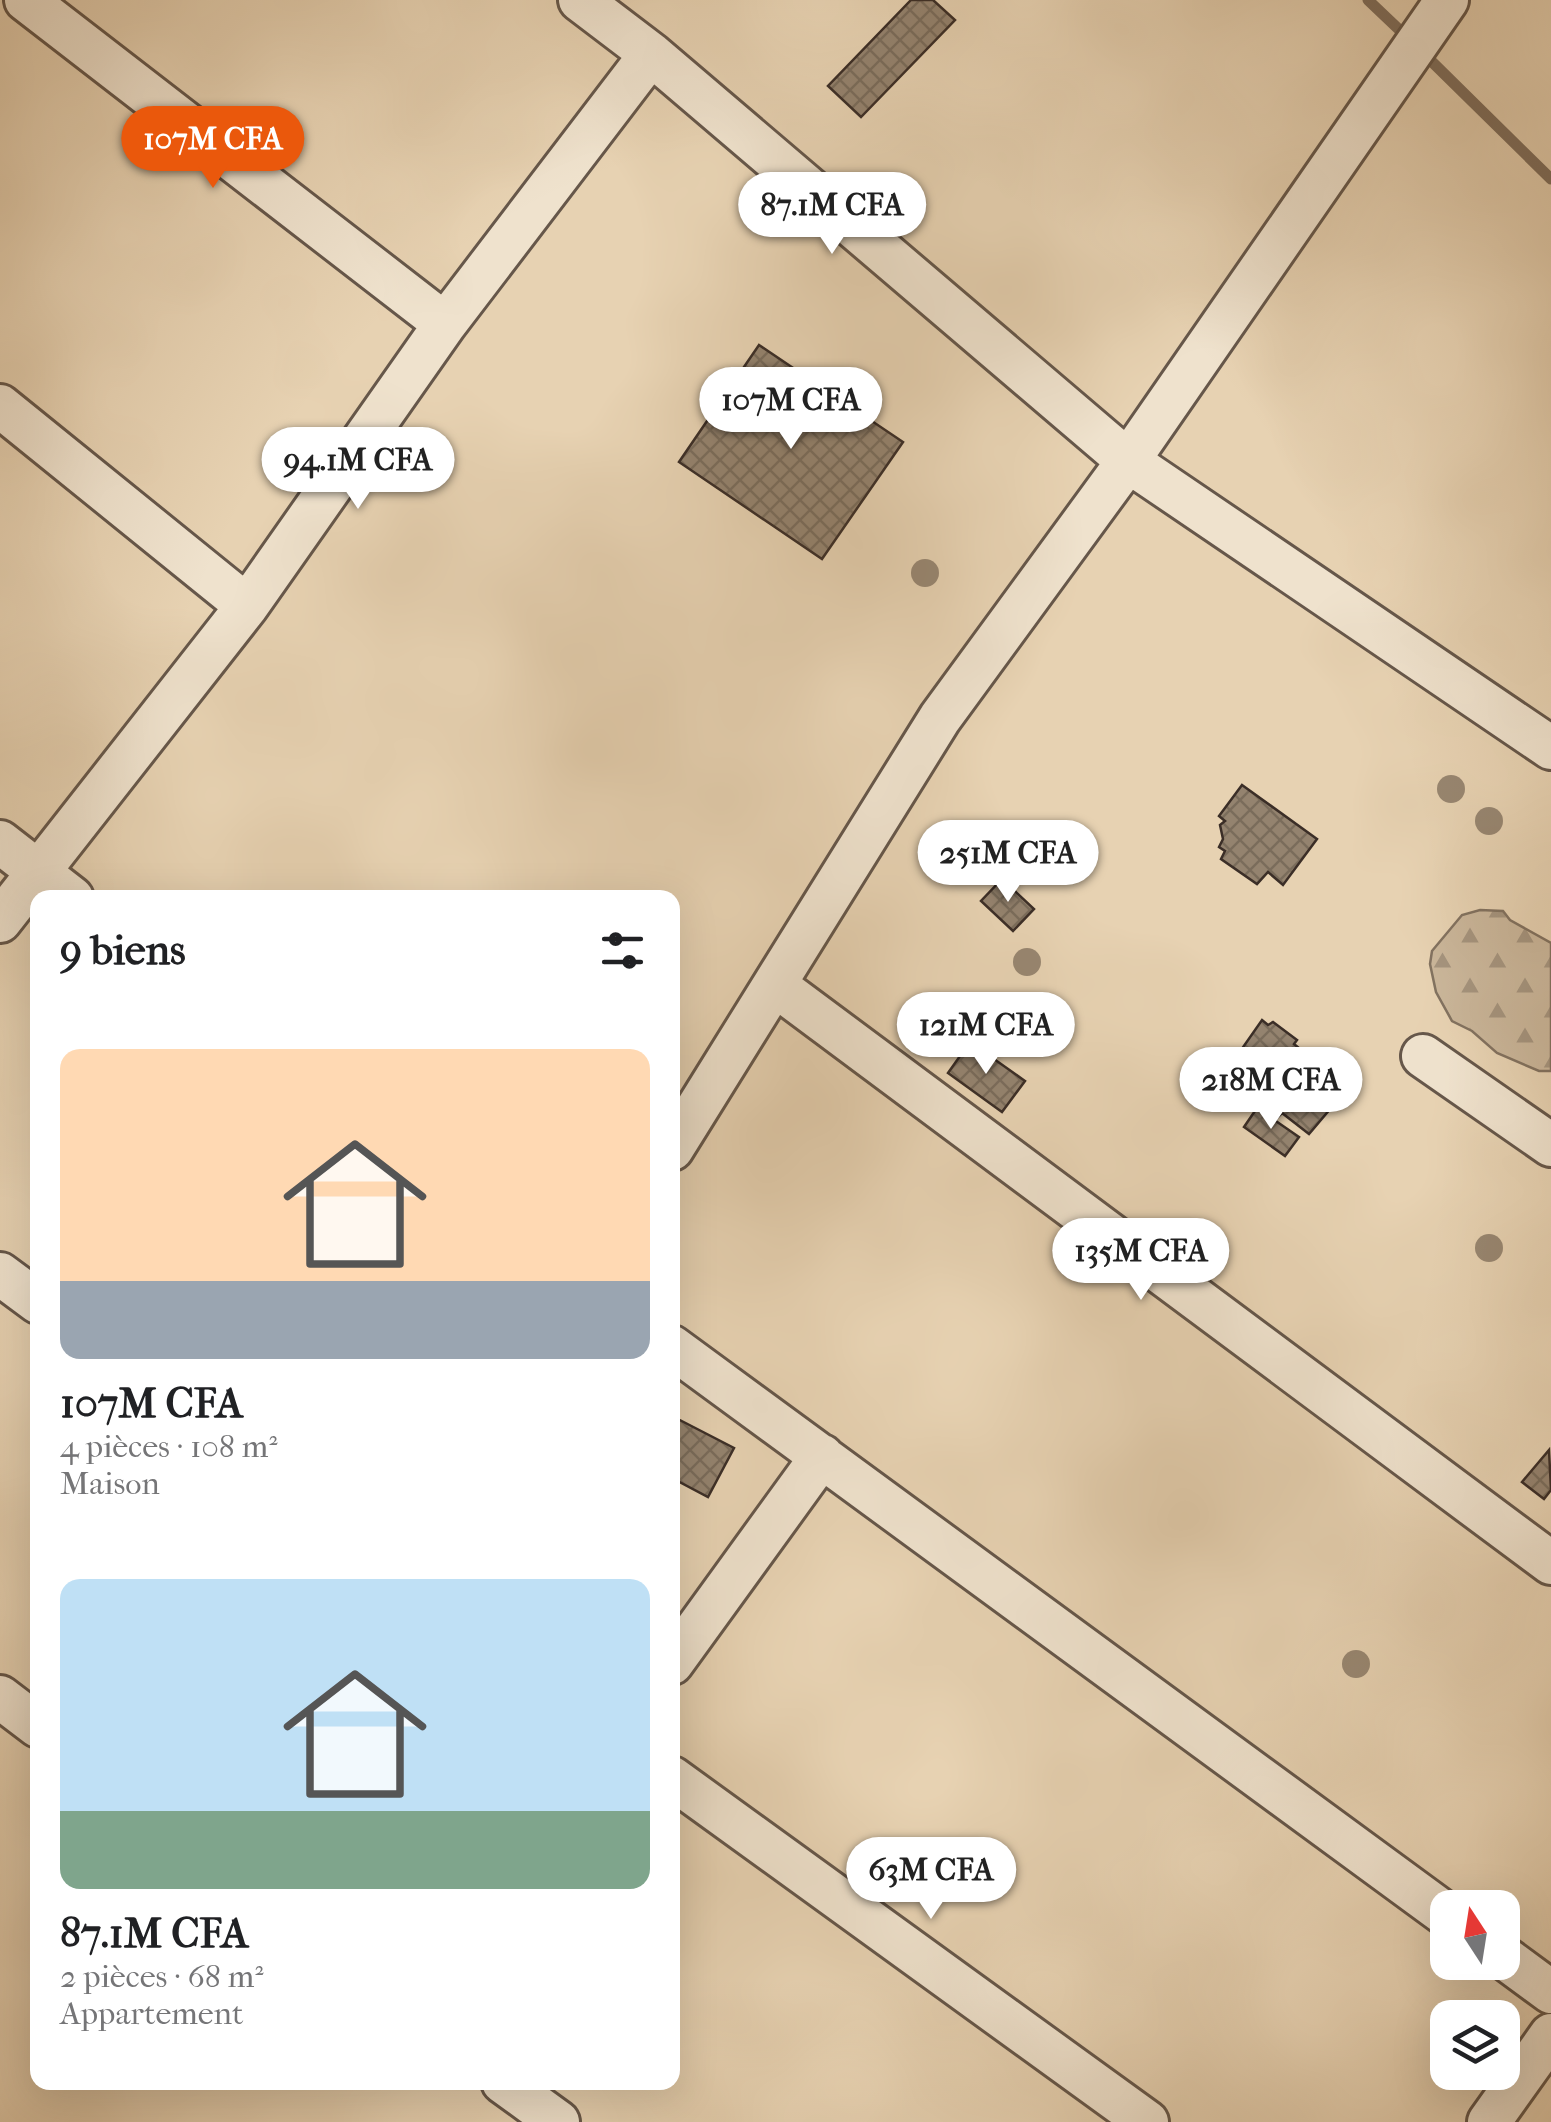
<!DOCTYPE html>
<html lang="fr">
<head>
<meta charset="utf-8">
<style>
  :root { --surface:#fff; --page:#f2f2f2; --text:#202124; --muted:#757577; --accent:#ea580c }
  body { margin:0; font-family:"IM FELL French Canon",serif; background:var(--page); color:var(--text); height:100vh; display:flex; flex-direction:column; font-size:38px; white-space:nowrap }
  * { box-sizing:border-box; margin:0 }
  p { font-size:32px; color:var(--muted) }
  .icon { flex:none; width:55px; height:55px; fill:none; stroke:currentColor; stroke-width:2; stroke-linecap:round; stroke-linejoin:round }
  .map { position:relative; flex:1; overflow:hidden }
  .details { position:absolute; left:30px; top:890px; width:650px; height:1200px; display:flex; flex-direction:column; background:var(--surface); border-radius:20px; box-shadow:0 10px 40px #0002 }
  .details>* { flex:none }
  .needle { width:65px; rotate:348deg }
  .buttons { position:absolute; left:1430px; top:1890px; display:grid; gap:20px }
  .buttons a { display:grid; place-items:center; width:90px; height:90px; border-radius:20px; background:var(--surface); box-shadow:0 10px 40px #0002; font-size:50px }
  .price { position:absolute; translate:-50% -85px; padding:0 22px; border-radius:35px; background:#fff; color:#222; font-size:32px; line-height:65px; filter:drop-shadow(0 2px 5px #0008) }
  .price::after { content:''; position:absolute; left:50%; top:60px; width:30px; height:22px; margin-left:-15px; background:inherit; clip-path:polygon(0 0,100% 0,50% 100%) }
  .price.selected { background:var(--accent); color:#fff }
  ul { padding:0; list-style:none }
  li { display:grid; align-content:center; gap:20px; height:530px; padding:0 30px }
  li span { display:grid; place-items:center; height:310px; border-radius:20px; color:#555 }
  li>.icon { margin-inline-start:auto }
  span .icon { width:180px; height:180px; fill:#fffc; stroke-width:1 }
  li b { font-size:42px }
  h2 { display:flex; justify-content:space-between; align-items:center; height:120px; padding:0 30px; font-size:42px }
  .map>svg:first-child { display:block }
  .forest { fill:url(#forest-firs); stroke:#827260; stroke-width:2.5 }
  .lines { fill:none; stroke-linecap:round; stroke-linejoin:round }
  .stream { stroke:#7f6f5e; stroke-width:11 }
  .building { fill:url(#building-cross-hatch); stroke:#3b2e27; stroke-width:2.5 }
  .minor-casing { stroke:#66574a; stroke-width:48 }
  .minor { stroke:#efe2cd; stroke-width:42 }
  .tree { fill:#988772 }
</style>
</head>
<body>
<div class="map">
<svg width="1551" height="2122" viewBox="0 0 1551 2122">
  <defs>
    <pattern id="forest-firs" width="22" height="20" patternUnits="userSpaceOnUse" patternTransform="scale(2.5)"><rect width="22" height="20" fill="#cab69a"/><path d="M5 1l3.5 6h-7zM16 11l3.5 6h-7z" fill="#a5947e"/></pattern>
    <pattern id="building-cross-hatch" width="8" height="8" patternUnits="userSpaceOnUse" patternTransform="scale(2.5)"><rect width="8" height="8" fill="#94836f"/><path d="M0 0l8 8M0 8l8-8" fill="none" stroke="#7a6c5b"/></pattern>
  </defs>
  <rect width="100%" height="100%" fill="#e7d2b2"/>
  <filter id="stains"><feTurbulence type="fractalNoise" baseFrequency=".002" numOctaves="4"/><feColorMatrix values="0 0 0 0 .2 0 0 0 0 .09 0 0 0 0 .02 0 0 0 .5 -.17"/></filter>
  <radialGradient id="worn" r=".72"><stop offset=".6" stop-color="#630" stop-opacity="0"/><stop offset="1" stop-color="#630" stop-opacity=".3"/></radialGradient>
  <path class="forest" d="M1480,910l23,1 7,9 41,23v128h-12l-42,-18 -25,-22 -20,-10 -16,-29 -6,-28 2,-13 30,-36z"/>
  <g class="lines">
    <path class="stream" d="M1368,0l41,39
      M1422,52l129,127"/>
  </g>
  <path class="building" d="M911,0h22l22,20 -94,97 -33,-31z
    M759,345l144,97 -81,117 -143,-97z
    M1242,785l75,54 -34,46 -15,-13 -11,12 -36,-25 4,-8 -6,-4 4,-8 -3,-14 5,-4 -6,-5z
    M1002,879l32,30 -21,22 -32,-30z
    M1262,1020l6,5 5,-3 24,18 -3,4 46,38 -4,6 6,7 -33,39 -27,-21 -5,5 -26,-18 -4,-11 -22,-16z
    M970,1042l55,39 -23,31 -54,-39z
    M1257,1108l42,29 -14,19 -41,-29z
    M672,1416l62,32 -26,49 -36,-19z
    M1549,1450l2,40 -7,9 -22,-17z"/>
  <g class="lines">
    <defs>
      <path id="minor" d="M26,0l419,324
        M580,0l71,54 477,407 423,287
        M0,406l247,200
        M0,842l72,56
        M0,921l247,-315 198,-282 206,-270
        M775,985l776,578
        M1423,1056l128,89
        M672,1149l268,-431 188,-257 319,-461
        M0,1274l38,28
        M672,1347l776,569
        M672,1663l150,-207
        M0,1697l38,29
        M672,1778l475,344
        M1502,1956l49,36
        M503,2082l55,40
        M1489,2122l62,-87"/>
    </defs>
    <use href="#minor" class="minor-casing"/>
    <use href="#minor" class="minor"/>
  </g>
  <g class="tree">
    <circle cx="925" cy="573" r="14"/>
    <circle cx="1451" cy="789" r="14"/>
    <circle cx="1489" cy="821" r="14"/>
    <circle cx="1027" cy="962" r="14"/>
    <circle cx="1489" cy="1248" r="14"/>
    <circle cx="1356" cy="1664" r="14"/>
  </g>
  <rect width="100%" height="100%" filter="url(#stains)"/>
  <rect width="100%" height="100%" fill="url(#worn)"/>
</svg>
<div class="buttons">
<a><svg class="needle" viewBox="-14 -14 28 28"><path d="M0-13l5 13h-10z" fill="#e53935"/><path d="M0 13l5-13h-10z" fill="#757577"/></svg></a>
<a><svg class="icon" aria-label="layers" viewBox="0 0 24 24"><path d="M12 4l9 5-9 5-9-5zM3 14l9 5 9-5"/></svg></a>
</div>
<b class="price selected" style="left:213px;top:191px">107M CFA</b>
<b class="price" style="left:832px;top:257px">87.1M CFA</b>
<b class="price" style="left:791px;top:452px">107M CFA</b>
<b class="price" style="left:358px;top:512px">94.1M CFA</b>
<b class="price" style="left:1008px;top:905px">251M CFA</b>
<b class="price" style="left:986px;top:1077px">121M CFA</b>
<b class="price" style="left:1271px;top:1132px">218M CFA</b>
<b class="price" style="left:1141px;top:1303px">135M CFA</b>
<b class="price" style="left:931px;top:1922px">63M CFA</b>
<section class="details">
<h2>9 biens<svg class="icon" aria-label="filters" viewBox="0 0 24 24"><path d="M4 7h16M4 17h16"/><circle cx="9" cy="7" r="2"/><circle cx="15" cy="17" r="2"/></svg></h2>
<ul>
<li><span style="background:linear-gradient(#ffd9b3 75%,#9aa5b1 0)"><svg class="icon" aria-label="home" viewBox="0 0 24 24"><path d="M3 11l9-7 9 7M6 9v11h12V9"/></svg></span><div><b>107M CFA</b><p>4 pièces · 108 m²</p><p>Maison</p></div></li>
<li><span style="background:linear-gradient(#bfe0f5 75%,#7fa58c 0)"><svg class="icon" aria-label="home" viewBox="0 0 24 24"><path d="M3 11l9-7 9 7M6 9v11h12V9"/></svg></span><div><b>87.1M CFA</b><p>2 pièces · 68 m²</p><p>Appartement</p></div></li>
</ul>
</section>
</div>
</body>
</html>
